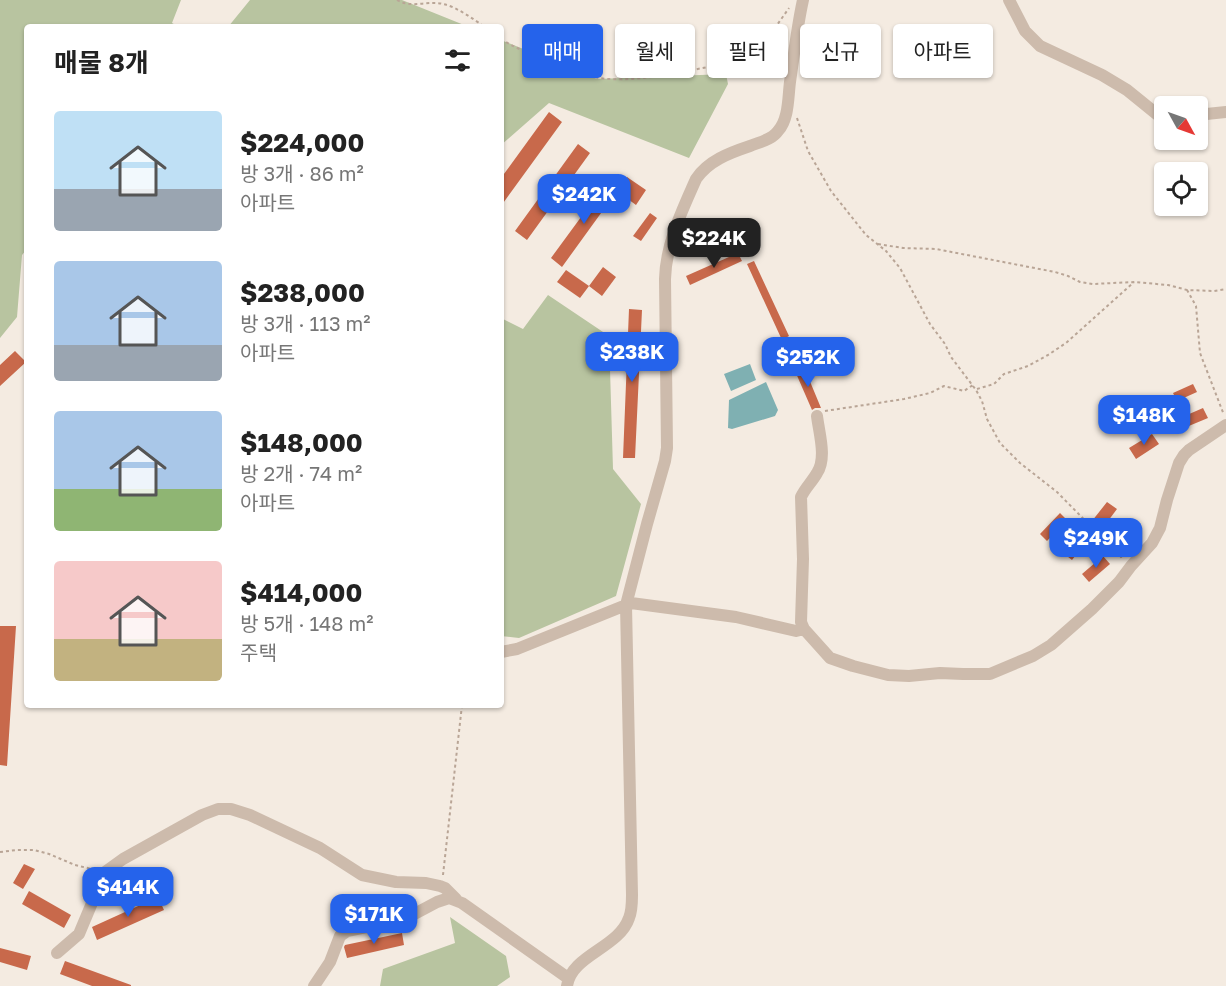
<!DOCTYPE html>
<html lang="ko">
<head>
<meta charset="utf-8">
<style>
  :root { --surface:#fff; --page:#f6f6f6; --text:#222; --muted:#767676; --accent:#2563eb }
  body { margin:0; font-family:"Golos Text","Noto Sans KR",sans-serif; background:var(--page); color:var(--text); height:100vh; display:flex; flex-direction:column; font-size:22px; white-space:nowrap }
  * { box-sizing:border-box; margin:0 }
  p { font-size:20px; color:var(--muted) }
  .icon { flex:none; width:33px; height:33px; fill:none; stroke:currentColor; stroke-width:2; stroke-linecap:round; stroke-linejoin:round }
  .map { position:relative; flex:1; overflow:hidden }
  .drawer { position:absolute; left:24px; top:24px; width:480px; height:684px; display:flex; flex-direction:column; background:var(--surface); border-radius:6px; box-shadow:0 2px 4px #0004 }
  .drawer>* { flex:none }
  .guide { position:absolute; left:522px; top:24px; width:570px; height:54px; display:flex; gap:12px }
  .needle { width:39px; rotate:130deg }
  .tools { position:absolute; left:1154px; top:96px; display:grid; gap:12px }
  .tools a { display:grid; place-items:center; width:54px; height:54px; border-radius:6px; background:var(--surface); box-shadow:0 2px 4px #0004; font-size:30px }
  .price { position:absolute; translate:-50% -51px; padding:0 14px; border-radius:12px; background:var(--accent); color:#fff; font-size:20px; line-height:39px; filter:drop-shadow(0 2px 3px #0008) }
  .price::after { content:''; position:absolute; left:50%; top:36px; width:18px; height:14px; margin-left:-9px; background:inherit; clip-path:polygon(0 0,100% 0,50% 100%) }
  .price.on { background:#222; color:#fff }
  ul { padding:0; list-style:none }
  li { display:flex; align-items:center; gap:18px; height:150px; padding:0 30px }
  li span { display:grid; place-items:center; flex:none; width:168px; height:120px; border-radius:6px; color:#555 }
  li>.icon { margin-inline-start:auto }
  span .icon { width:72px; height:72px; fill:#fffc; stroke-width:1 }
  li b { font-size:26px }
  h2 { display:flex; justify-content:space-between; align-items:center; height:72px; padding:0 30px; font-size:26px }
  .tag { padding:0 21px; border-radius:6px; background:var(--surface); box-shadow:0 2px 4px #0004; font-size:21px; line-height:54px }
  .tag.on { background:var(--accent); color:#fff }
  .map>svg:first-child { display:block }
  .green { fill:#b8c4a0 }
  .water { fill:#7fb0b2 }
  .building { fill:#c8694b }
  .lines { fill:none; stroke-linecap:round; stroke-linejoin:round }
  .path { stroke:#b9a596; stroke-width:2; stroke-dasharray:3 3; stroke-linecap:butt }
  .minor { stroke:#cdbbac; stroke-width:12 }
</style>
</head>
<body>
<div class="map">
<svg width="1226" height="986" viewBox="0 0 1226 986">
  <rect width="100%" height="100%" fill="#f4ebe1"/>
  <path class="green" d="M0,0h181l-9,23 7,4h-152v222l-5,6 -5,62 -17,21z
    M250,0h152l67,27h-241z
    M501,40l96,39 129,-5 2,10 -39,74 -140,-55 -48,42z
    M548,295l61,41 4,133 28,35 -25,92 -97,42 -18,-2v-318l22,11z
    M450,917l56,39 4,21 -13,9h-117l3,-17 72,-26z"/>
  <path class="water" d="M750,364l6,16 -25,11 -7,-17z
    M766,382l12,28 -3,6 -43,13 -4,-1 1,-28z"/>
  <path class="building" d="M549,112l13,10 -61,84v-28z
    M578,144l12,9 -63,87 -12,-9z
    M627,177l19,13 -10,15 -19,-14z
    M606,183l11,8 -55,76 -11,-9z
    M650,213l7,5 -16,23 -8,-5z
    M738,253l4,8 -52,24 -4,-9z
    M754,261l35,75 -7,4 -35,-76z
    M603,267l13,10 -14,19 -13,-10z
    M566,270l23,16 -9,12 -23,-16z
    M629,309l13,1 -7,148h-12z
    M15,351l11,11 -26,24v-21z
    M804,367l17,41h-6l-3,2 -17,-39z
    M1193,384l4,8 -20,9 -4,-8z
    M1203,408l5,10 -24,10 -4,-10z
    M1152,434l7,10 -23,15 -7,-11z
    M1107,502l10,7 -15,20 -10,-8z
    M1060,513l7,7 -20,21 -7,-7z
    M1133,521l8,9 -21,21 -8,-9z
    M1078,535l8,7 -14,18 -9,-7z
    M1103,556l7,8 -21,18 -7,-8z
    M0,626h16l-9,140 -7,-1z
    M24,864l11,5 -12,20 -10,-6z
    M29,891l42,24 -7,13 -42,-24z
    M158,897l6,13 -67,30 -5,-13z
    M402,933l2,12 -57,13 -3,-11 1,-2z
    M0,948l31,8 -4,14 -27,-8z
    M65,961l66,24v1h-39l-32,-12z"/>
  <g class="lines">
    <path class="path" d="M397,0c15,9 31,0 46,4 14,3 30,15 42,23
      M501,39c22,14 47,21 72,30 11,4 24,10 36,10 37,2 77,-8 114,-15 9,-1 18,0 28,-2l38,-54
      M797,118l11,33 23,40 35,44 20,16 14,17 30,56 15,20 6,13 25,33 6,11 5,18 13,24 20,20 37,29 65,66
      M878,244l25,4 33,1 119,23 13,4 12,6 13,2 41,-2 34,3 19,5 27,1 12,-2
      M1187,290l9,16 4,47 24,62
      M977,389l17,-5 10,-10 24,-8 20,-11 18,-12 68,-61
      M825,411l79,-12 26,-6 14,-7 20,5 9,-6
      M0,852l17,-2h17l15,4 26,11 21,5
      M443,875l19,-170"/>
    <path class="minor" d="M1009,0l16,31 15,15 62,29 25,15 37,30
      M1197,115l29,-3
      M817,416c2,17 10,42 0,57 -5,9 -12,15 -16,24l2,62 -2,63 3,7 26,29 23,8 35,9 21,1 31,-3 23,1h27l43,-18 18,-11 41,-36 27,-27 12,-16 21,-23 8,-15 7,-28 12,-37 5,-8 5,-5 37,-25
      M501,652l16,-3 114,-46 105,14 60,14 8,-2
      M57,953l22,-19 26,-62 18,-13 79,-44 16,-6h13l19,6 70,33 42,27 34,7 30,1 14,3 5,2 11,11
      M314,986l16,-24 10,-26 7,-5 58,-12 32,-17 12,-4 13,5 106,75
      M567,986c4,-31 52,-38 62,-68 3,-7 3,-15 3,-23l-6,-290 21,-81 18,-63 2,-13 -2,-169c1,-36 17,-68 31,-100 12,-18 33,-26 54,-33 9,-4 22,-6 28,-15 11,-12 10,-34 12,-49 4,-27 7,-55 13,-82"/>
  </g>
</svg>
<div class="tools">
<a><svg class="needle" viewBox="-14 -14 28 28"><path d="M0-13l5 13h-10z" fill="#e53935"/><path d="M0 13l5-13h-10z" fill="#767676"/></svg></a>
<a><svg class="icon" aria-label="locate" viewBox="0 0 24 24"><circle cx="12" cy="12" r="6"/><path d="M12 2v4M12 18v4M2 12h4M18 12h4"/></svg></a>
</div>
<b class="price" style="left:584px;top:225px">$242K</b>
<b class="price on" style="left:714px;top:269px">$224K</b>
<b class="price" style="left:632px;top:383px">$238K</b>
<b class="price" style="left:808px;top:388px">$252K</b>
<b class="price" style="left:1144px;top:446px">$148K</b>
<b class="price" style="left:1096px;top:569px">$249K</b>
<b class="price" style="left:128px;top:918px">$414K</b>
<b class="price" style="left:374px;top:945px">$171K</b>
<div class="guide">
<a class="tag on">매매</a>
<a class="tag">월세</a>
<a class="tag">필터</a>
<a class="tag">신규</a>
<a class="tag">아파트</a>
</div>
<section class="drawer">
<h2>매물 8개<svg class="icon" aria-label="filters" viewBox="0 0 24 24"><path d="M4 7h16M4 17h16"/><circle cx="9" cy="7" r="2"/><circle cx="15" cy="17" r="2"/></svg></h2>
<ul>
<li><span style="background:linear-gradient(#bfe0f5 65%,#9aa5b1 0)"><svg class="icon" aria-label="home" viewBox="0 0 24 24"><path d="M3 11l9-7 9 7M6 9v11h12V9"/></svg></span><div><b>$224,000</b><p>방 3개 · 86 m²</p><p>아파트</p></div></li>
<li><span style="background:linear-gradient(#a9c7e8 70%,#9aa5b1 0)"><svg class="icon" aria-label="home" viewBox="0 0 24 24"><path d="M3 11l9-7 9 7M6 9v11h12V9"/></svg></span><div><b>$238,000</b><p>방 3개 · 113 m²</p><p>아파트</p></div></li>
<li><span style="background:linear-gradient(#a9c7e8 65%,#8fb573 0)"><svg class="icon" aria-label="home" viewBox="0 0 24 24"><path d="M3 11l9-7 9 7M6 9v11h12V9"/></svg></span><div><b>$148,000</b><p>방 2개 · 74 m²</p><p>아파트</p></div></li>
<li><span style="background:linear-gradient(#f6c9c9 65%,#c2b280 0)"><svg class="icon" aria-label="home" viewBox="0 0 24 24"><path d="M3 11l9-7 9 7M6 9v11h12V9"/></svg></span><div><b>$414,000</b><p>방 5개 · 148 m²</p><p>주택</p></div></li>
</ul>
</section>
</div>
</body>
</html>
